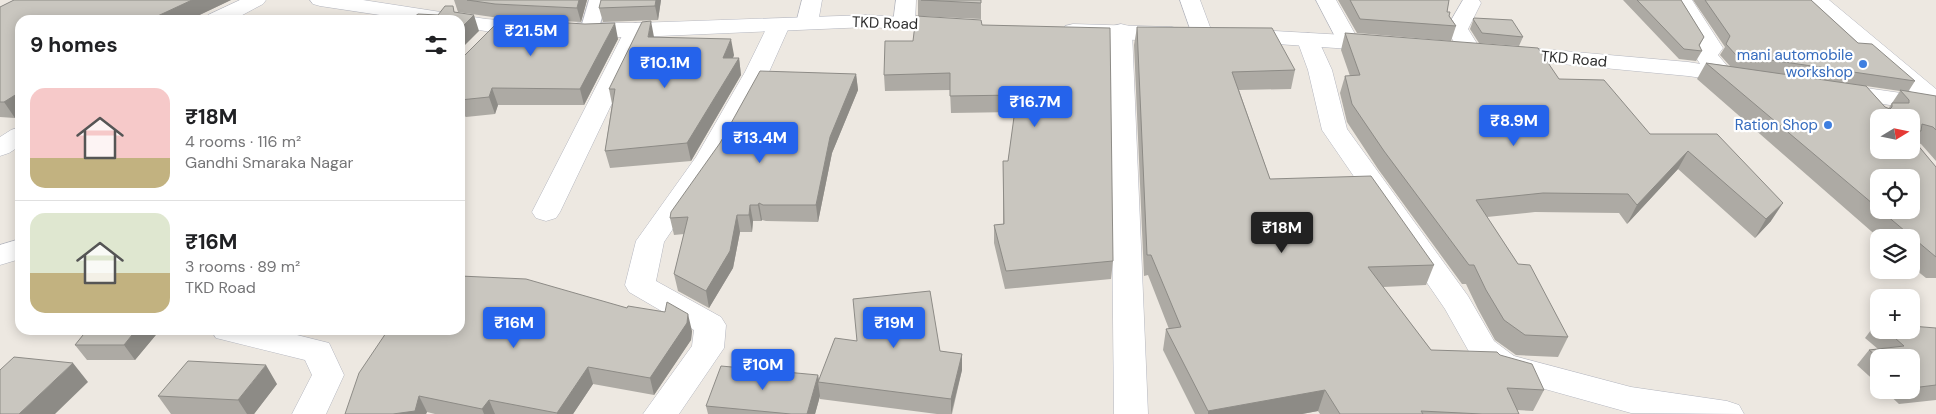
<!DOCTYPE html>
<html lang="en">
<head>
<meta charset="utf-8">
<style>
  :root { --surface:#fff; --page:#f6f6f6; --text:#202124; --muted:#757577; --line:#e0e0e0; --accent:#2563eb }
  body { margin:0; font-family:"DM Sans",sans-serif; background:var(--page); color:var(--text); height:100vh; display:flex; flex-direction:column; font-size:19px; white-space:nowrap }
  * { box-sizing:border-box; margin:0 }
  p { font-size:16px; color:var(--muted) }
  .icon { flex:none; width:28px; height:28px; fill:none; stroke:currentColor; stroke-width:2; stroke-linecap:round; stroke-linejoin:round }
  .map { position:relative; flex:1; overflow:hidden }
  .details { position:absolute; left:15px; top:15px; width:450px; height:320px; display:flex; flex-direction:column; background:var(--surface); border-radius:15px; box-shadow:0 2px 12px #0003 }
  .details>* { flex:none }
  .needle { width:32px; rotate:80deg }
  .controls { position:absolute; left:1870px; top:109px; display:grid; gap:10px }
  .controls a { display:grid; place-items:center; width:50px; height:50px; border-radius:10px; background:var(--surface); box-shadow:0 2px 12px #0003; font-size:25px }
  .price { position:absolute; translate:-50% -42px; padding:0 11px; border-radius:5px; background:var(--accent); color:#fff; font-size:16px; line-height:32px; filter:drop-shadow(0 1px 2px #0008) }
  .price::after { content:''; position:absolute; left:50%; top:30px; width:15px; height:11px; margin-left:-8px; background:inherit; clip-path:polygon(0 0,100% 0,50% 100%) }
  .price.active { background:#222; color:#fff }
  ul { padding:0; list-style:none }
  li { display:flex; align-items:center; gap:15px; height:125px; padding:0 15px }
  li+li { border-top:1px solid var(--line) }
  li span { display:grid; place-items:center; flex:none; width:140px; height:100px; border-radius:15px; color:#555 }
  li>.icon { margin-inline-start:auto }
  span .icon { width:60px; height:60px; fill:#fffc; stroke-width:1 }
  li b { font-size:21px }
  h2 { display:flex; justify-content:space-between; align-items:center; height:60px; padding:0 15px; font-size:21px }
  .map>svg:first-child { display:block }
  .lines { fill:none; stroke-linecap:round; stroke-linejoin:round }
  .service-casing { stroke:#b4b6bf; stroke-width:2 }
  .minor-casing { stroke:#b4b6bf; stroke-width:1 }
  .tertiary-casing { stroke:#b4b6bf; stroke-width:1 }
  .service { fill:#fff; fill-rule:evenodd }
  .minor { fill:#fff; fill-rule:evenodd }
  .tertiary { fill:#fff; fill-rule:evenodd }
  .wall { fill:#adaaa4; fill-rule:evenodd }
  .shaded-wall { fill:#8d8b86 }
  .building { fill:#c9c6bf; stroke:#8d8b86 }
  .shop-dot { fill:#3f7fe0; stroke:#fff; stroke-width:2 }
  .labels { text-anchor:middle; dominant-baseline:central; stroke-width:4.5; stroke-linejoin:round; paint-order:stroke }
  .street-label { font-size:15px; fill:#2d2d2d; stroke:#fff }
  .shop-label { font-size:15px; fill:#366cbe; stroke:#fff; text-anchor:end }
</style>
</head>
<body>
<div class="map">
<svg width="1936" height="414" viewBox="0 0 1936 414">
  <rect width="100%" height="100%" fill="#ede8e1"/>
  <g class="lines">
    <defs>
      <path id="service" d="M589,0h18l-9,31 -2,4 -7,2 -7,-2 -2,-4z"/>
      <path id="minor" d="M240,0h26l-3,4 -30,16h-28l3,-5z
        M802,0h20l-4,23 -3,5 -8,1 -8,-1 -3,-5z
        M896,0h20l-1,23 -3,5 -8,1 -8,-1 -3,-5z
        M1180,0h20l13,35 -3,5 -8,2 -8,-2z
        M1316,0h20l23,41 -3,5 -8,2 -8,-2z
        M1463,0h16l2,3 -13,26 13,21 -3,5 -8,2 -8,-2 -16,-26z
        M1672,0h20l31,48 -5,7 16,19 -4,5c-18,4 -26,-9 -35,-23l6,-8z
        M1806,0h23l107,89v19l-9,-2z
        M779,19l8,1 3,5 -21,47 -48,86 -57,84 -8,39 65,36 5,8 -2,23 -45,66h-36l49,-68 2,-16 -65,-38 -4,-7 11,-44 60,-84 49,-85 23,-47 3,-5z
        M636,23l8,2 3,5 -87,182 -4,6 -10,3 -10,-3 -4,-6 93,-182 3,-5z
        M1121,24l8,2 3,5 16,383h-34l-4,-383 3,-5z
        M1308,33l8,2 16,35 15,59 121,167 26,45 20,15 117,31 96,14 12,4 5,9 -113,-1 -140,-39 -19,-17 -27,-48 -123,-179 -14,-60 -11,-30 3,-5z
        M20,127v19l-11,7 -9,3v-19l11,-7z
        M20,239v20l-20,6v-20z
        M211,330h66l52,13 15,32 -18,39h-34l20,-39 -7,-15 -89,-22z"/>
      <path id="tertiary" d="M310,0h53l123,19 53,4 3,5 -3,5c-23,5 -56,-2 -79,-7v-6h-47l-93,-14 -7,-2z
        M868,15l85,5 8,1 3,5 -3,5 -8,1 -85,-5 -232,10h-58l-8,-2 -3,-5 3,-5 8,-2h58z
        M1073,24l99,3 8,2 3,5 -3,5 -8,2 -99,-3 -8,-2 -3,-5 3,-5z
        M1240,29l140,8 8,2 3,5 -3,5 -8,2 -148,-10 -3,-5 3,-5z
        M1507,46l181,16 58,9 4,5 -4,5 -8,2 -50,-7 -189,-18 -3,-5 3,-5z
        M1838,84l98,14v14l-106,-16 -4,-5 4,-5z"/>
    </defs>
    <use href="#service" class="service-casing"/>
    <use href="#minor" class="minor-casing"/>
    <use href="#tertiary" class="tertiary-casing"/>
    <use href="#service" class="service"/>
    <use href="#minor" class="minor"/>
    <use href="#tertiary" class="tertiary"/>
  </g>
  <path class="wall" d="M14,0h217l-42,20h-169l-5,98 -15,-1v-110z
    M454,0h133l-6,22 -82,-4 -41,-6z
    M661,0l-3,20 -55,2 -4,-14z
    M918,0h63v19l-63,-3z
    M1338,0h111l-2,12 9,14 -5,15 -94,-8z
    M1623,0h58l23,37 -5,10 3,4 -6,10 -17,-2z
    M1693,0h118l47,43 57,38 -7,11 28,4v65l-15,-17 -6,-2 21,25v111h-10l-15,-12v-28h-32l-182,-159 9,-16 24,3 -10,-11 5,-8zM1866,86l34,5 -12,18 -3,-2zM1911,118v32h-32zM1879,178l32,32h-32z
    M1474,18l49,19 -4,9 -40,-3 -9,-14z
    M982,25l131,236 -2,18 -106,10 -11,-46v-18l9,-1v-63h5l7,-49 -64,1 -1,-23 -65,1 -1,-16 29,-34z
    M1137,27l158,43 -4,19 -52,1 31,89 164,86 -8,20 -43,2 48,63 113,40 -11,21 -16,-1 2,4h-199l-2,-3 -16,3h-107l-32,-64 3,-21h3l-21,-54 -4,1 -10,-231z
    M1345,33l214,46 91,55h67l54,87 -16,17 -77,-69 -51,55 -8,-11 -84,-1 -48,5 31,47 50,73 -10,20 -42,-2 -21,-15 -17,-31 -12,-25h-4l-84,-115 -31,-47 -7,-29 5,-17h5l-9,-26z
    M654,37l80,18 -1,3h6l2,17 -50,86 -81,7 -5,-17 7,-47 -3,-15z
    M618,39l-34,66h-86l-3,9 -29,3 -6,-4v-56z
    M856,74l2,16 -26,63 -14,69 -52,-1 -4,-1 -1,1h-8l-1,11h-12l-7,36 -24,40 -31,-17 -4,-17 10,-40 -10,1 -4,-17z
    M1877,322h2v8h32l25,-2v72l-37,4 -15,-14h27v-32h-32v27l-22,-20 12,-15 9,-1 -13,-11z
    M87,330h73l-25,30h-48l-12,-15z
    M388,330l304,1 -1,9 -37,55 -61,-11 -20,30h-138l-8,-2 -1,2h-81z
    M940,351l22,3v16l-10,44h-15l-117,-15v-3l-5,18h-107l-2,-8 112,-31 1,5z
    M277,384l-23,30h-83l-13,-18z"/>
  <path class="shaded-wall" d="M192,0h39l-42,20h-40z
    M579,0h8l-6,22 -4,-14z
    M656,0h5l-3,20 -3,-14z
    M474,15l5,16 -19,19v-21z
    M651,21l3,16h-6z
    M615,23l3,16 -34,66 -4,-16z
    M731,39l3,16 -8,20 -3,-17z
    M739,58l2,17 -50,86 -4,-18z
    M856,74l2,16 -26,63 -14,69 -2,-17 14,-68z
    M492,88l6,17 -3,9 -6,-17z
    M20,92v23l-5,3 -11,-16z
    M1688,151l-10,18 -51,55 10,-19z
    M759,203l3,17 -1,1 -3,-16z
    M1783,203l-12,18 -16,17 11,-19z
    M750,205l3,16 -1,11 -3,-17z
    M737,215l3,17 -7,36 -24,40 -3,-17z
    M688,314l4,17 -1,9 -37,55 -4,-17z
    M136,330h24l-25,30 -11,-15z
    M962,354v16l-11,44v-15z
    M73,363l15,19 -33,32h-36z
    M266,365l11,19 -23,30h-7l-9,-14z
    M588,367l5,17 -20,30h-16v-1z
    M818,375l1,7h-1l2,14 -5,18h-8z
    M1325,390l-7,21 -16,3h-94v-3z
    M419,396l8,16 -1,2h-33z
    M489,400l6,14h-11l-2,-5z"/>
  <path class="building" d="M14,0h178l-43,20h-129v72l-16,10h-4v-95z
    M467,0h112l-2,8 -82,-4z
    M601,0h55l-1,6 -56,2z
    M921,0h60v3z
    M1350,0h99l-2,12h3l-1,4 7,10 -96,-7z
    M1637,0h44l23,37 -5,8 3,6 -18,-2z
    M1705,0h106l47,43 14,1 43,37 -179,-26 -10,-11 4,-8z
    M445,6h8l1,6 20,3 -14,14v-9h-50l8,-6 20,1z
    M916,16l65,4 1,5 128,3 3,233 -107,10 -12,-46 10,-1 -1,-63h5l9,-66 -67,1v-23l-66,2 1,-34h28z
    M1474,18l38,2 11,17 -41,-4 -9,-14z
    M501,19l84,5 30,-1 -35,66 -88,-1 -3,9 -29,3v-43l4,-1z
    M651,21l-3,16 83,2 -8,19h16l-52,85 -82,8 10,-62h-6l33,-67z
    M1137,27l135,1 23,42 -63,2 38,107 101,-3 63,89 -66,2 63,83 66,2 3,3 32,9 12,26 -37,-2 12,26h-37l-61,-3 2,3h-83l-15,-24 -117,21 -42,-82 15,-2 -30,-72h-4z
    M1345,33l193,15 21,31 45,1 46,54h67l66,69 -17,16 -78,-68 -51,54 -9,-11 -85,-1 -67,7 42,64 12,1 38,72 -43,-2 -21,-15 -18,-30 -12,-25h-5l-85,-114 -32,-47 -7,-28 15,-1z
    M1706,63l160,23 19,21 5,2 2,-2v-4h17v-3l-9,-10 36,6v34l-3,-3 -11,-3 -1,7 -10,1v-14h-32v32h32v-13l25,30v90l-56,-47h31v-32h-32v31z
    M760,71l96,3 -26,63 -14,68h-53l-4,-2 -1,2h-8l-1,10h-12l-7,36 -24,40 -32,-17 14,-57 -18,1 1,-6 49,-69z
    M460,276l66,3 101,29 1,-2 37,6 2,-10 21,12 -1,9 -37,55 -62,-11 -31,46 -68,-13 -7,9 -63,-13 -4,15 -22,3h-48l14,-41 29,-43h72z
    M930,291l10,60 22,3 -11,45 -133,-17 17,-44 22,3 -4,-42z
    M1911,326l25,2v57l-24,3h-1v-30h-32l-10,-8 35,-4 -18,-16h25z
    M87,330h49l-12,15h-49z
    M14,357l59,6 -54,51h-19v-44z
    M188,361l78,4 -28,35 -80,-4z
    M721,366l97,9 -11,39h-16l-85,-8z"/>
  <g class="shop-dot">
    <circle cx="1863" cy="64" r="5"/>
    <circle cx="1828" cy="125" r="5"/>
  </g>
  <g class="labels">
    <g class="street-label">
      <text transform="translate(885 23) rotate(2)">TKD Road</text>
      <text transform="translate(1574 59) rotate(5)">TKD Road</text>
    </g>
    <g class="shop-label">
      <text x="1853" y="55">mani automobile<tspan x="1853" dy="17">workshop</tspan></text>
      <text x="1818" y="125">Ration Shop</text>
    </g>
  </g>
</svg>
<div class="controls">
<a><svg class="needle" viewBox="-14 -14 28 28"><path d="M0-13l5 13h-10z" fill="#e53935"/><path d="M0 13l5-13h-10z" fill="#757577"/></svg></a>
<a><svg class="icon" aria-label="locate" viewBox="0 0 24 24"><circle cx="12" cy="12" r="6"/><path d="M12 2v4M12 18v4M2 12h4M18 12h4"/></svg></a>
<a><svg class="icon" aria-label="layers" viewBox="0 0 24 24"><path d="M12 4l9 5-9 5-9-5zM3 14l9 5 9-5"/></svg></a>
<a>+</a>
<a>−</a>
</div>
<b class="price" style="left:531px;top:57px">₹21.5M</b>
<b class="price" style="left:665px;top:89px">₹10.1M</b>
<b class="price" style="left:1035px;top:128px">₹16.7M</b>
<b class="price" style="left:1514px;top:147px">₹8.9M</b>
<b class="price" style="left:760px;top:164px">₹13.4M</b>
<b class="price active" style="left:1282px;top:254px">₹18M</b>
<b class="price" style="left:514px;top:349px">₹16M</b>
<b class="price" style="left:894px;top:349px">₹19M</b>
<b class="price" style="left:763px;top:391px">₹10M</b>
<section class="details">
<h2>9 homes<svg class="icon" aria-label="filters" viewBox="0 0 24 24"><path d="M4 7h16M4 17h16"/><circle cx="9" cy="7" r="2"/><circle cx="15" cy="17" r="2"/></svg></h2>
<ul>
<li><span style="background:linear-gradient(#f6c9c9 70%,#c2b280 0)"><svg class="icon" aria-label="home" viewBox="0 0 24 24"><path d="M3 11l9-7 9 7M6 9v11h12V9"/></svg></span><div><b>₹18M</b><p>4 rooms · 116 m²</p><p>Gandhi Smaraka Nagar</p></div></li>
<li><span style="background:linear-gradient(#dfe7d0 60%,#c2b280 0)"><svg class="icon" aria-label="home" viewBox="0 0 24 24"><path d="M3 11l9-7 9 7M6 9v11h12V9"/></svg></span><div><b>₹16M</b><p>3 rooms · 89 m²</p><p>TKD Road</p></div></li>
</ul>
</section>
</div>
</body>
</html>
